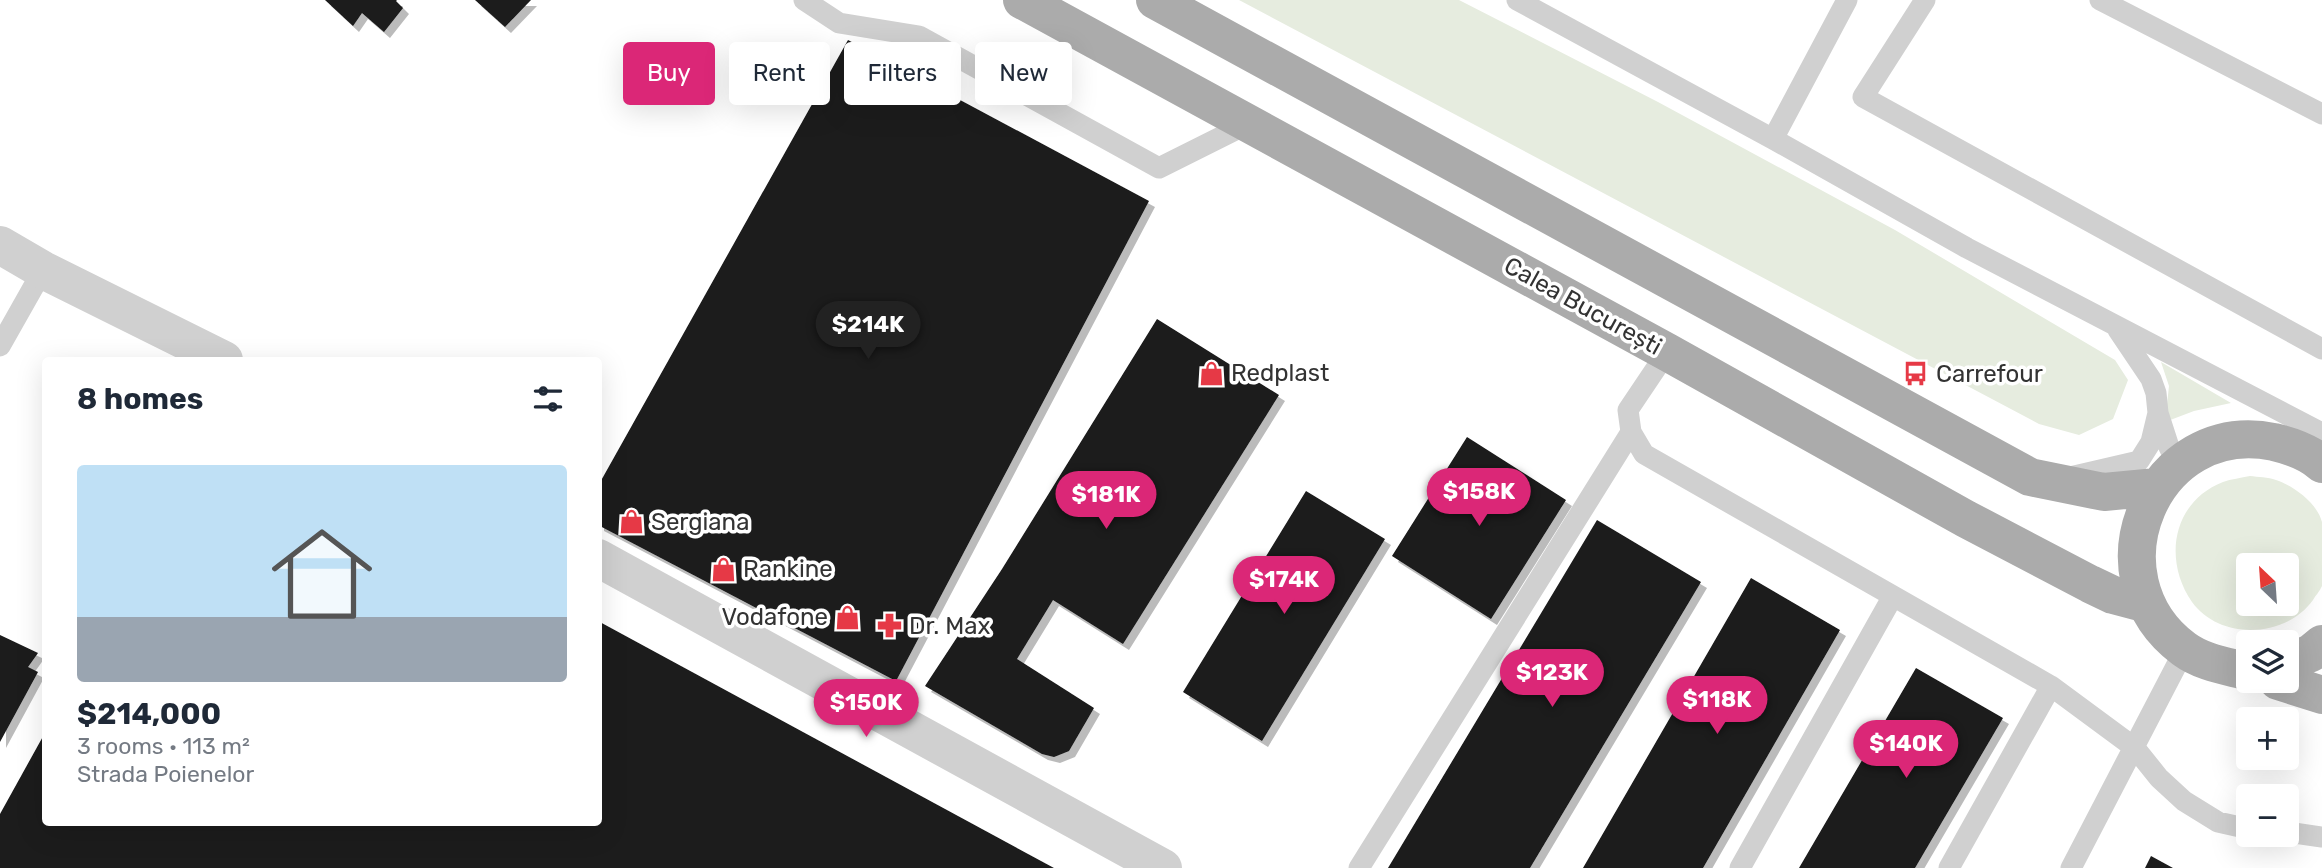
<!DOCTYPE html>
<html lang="en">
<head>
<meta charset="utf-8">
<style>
  :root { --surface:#fff; --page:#f2f2f3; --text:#1f2937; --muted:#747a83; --line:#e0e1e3; --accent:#db2777 }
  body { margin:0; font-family:Rubik,sans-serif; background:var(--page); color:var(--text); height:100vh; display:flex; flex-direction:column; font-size:26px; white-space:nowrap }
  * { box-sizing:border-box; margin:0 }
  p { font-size:23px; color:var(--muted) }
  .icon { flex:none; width:38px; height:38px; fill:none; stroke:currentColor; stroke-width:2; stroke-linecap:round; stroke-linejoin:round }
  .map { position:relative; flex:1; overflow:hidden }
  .panel { position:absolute; left:42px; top:357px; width:560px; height:469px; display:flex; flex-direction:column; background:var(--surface); border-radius:7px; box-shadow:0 7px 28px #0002 }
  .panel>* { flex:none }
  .banner { position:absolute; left:623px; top:42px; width:665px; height:63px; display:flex; gap:14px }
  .needle { width:46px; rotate:335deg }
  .controls { position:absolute; left:2236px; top:553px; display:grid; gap:14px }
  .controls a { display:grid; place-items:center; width:63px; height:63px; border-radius:7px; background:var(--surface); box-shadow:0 7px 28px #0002; font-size:35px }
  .price { position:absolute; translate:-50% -60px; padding:0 16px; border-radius:24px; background:var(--accent); color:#fff; font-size:23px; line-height:46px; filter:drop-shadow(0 2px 4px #0008) }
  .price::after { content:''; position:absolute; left:50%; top:42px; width:21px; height:16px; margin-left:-10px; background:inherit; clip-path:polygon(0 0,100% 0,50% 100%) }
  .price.current { background:#222; color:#fff }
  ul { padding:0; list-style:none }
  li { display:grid; align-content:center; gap:14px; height:371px; padding:0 35px }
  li+li { border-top:2px solid var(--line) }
  li span { display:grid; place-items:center; height:217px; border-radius:7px; color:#555 }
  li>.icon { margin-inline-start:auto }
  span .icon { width:126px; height:126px; fill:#fffc; stroke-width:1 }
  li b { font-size:30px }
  h2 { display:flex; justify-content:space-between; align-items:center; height:84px; padding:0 35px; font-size:30px }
  .chip { padding:0 24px; border-radius:7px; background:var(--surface); box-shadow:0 7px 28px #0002; font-size:24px; line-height:63px }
  .chip.current { background:var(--accent); color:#fff }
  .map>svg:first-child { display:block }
  .green { fill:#e6ecdf; fill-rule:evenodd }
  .building { fill:#1a1a1a; filter:url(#shadow) }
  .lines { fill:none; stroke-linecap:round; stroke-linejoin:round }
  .service { stroke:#d0d0d0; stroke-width:21 }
  .tertiary { stroke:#d0d0d0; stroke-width:38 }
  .primary { stroke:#ababab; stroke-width:38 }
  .labels { text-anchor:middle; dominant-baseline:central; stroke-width:7; stroke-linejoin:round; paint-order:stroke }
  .street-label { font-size:24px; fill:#333; stroke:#fff }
  .poi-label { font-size:24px; fill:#333; stroke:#fff; text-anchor:start }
</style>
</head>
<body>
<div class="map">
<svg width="2322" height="868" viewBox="0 0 2322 868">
  <defs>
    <filter id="shadow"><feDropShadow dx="6" dy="6" stdDeviation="0" flood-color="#0004"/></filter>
  </defs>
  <rect width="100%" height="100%" fill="#fff"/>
  <path class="green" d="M1239,0h220l199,102 237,128 220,130 13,20 -15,39 -34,16 -40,-11z
    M2161,362l70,41 -37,8 -29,11 4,-36z
    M2250,476c8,1 18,1 26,4 18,6 41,23 46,42 0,10 0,22 0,32 0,9 0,24 0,32 -2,5 -7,10 -9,14 -27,38 -93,41 -121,2 -29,-42 -20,-100 31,-120 8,-3 18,-4 27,-6zM2249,565h38v39h-38z"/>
  <path class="building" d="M325,0h72l-1,1 7,7 -19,24 -22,-19 -9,13z
    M475,0h56l-26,27z
    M848,40l301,161 -253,480 -298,-156v-39z
    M1157,319l122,76 -156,249 -70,-44 -36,59 77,49 -25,43 -15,6 -12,-3 -117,-68 77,-117z
    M1467,437l99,63 -75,119 -99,-63z
    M1306,491l79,48 -123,202 -79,-49z
    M1597,520l104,62 -171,286h-142z
    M1751,578l89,52 -137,238h-120z
    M598,621l456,247h-1054v-54l46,-83v91h552z
    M0,635l38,18 -10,14 10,5 -38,70z
    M1916,668l87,50 -88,150h-116z
    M2151,856l22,12h-28z"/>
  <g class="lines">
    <path class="service" d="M804,0l35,23 80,13 240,132 90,-45
      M1517,0l256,139 194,109 355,185
      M1925,0l-62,97 459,252
      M2100,0l222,114
      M1773,139l74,-139
      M2118,330l33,49 5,14 2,20 11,34 9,18
      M0,346l43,-76
      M1667,352l-39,58 3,22 13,22 407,232 84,62 24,30 25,23 34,21 31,7
      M2070,477l69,-16 12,-19 7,-29
      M2287,832l35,5
      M1359,868l272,-436
      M1740,868l153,-272
      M1949,868l102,-182
      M2071,868l114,-219"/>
    <path class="tertiary" d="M0,245l43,25 181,90
      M598,558l565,310"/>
    <path class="primary" d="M1022,0l645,352 299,167 124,65 23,11 34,9
      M1155,0l875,477 74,15 53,-5
      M2287,663l24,-10 11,-9
      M2249,672c-22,-6 -46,-9 -65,-23 -98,-73 -31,-232 90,-207 17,4 35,10 48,22
      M2278,681l44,14"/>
  </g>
  <defs>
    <symbol id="shop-bare" viewBox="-9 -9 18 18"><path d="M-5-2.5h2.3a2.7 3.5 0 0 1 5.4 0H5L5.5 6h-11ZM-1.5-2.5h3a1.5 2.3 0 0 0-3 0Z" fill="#e63946" stroke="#fff" stroke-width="2.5" paint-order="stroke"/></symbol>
    <symbol id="bus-bare" viewBox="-9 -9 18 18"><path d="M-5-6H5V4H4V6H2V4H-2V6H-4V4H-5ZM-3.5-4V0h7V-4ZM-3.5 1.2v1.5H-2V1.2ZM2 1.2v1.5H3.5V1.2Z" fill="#e63946" stroke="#fff" stroke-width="2.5" paint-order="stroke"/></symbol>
    <symbol id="pharmacy-bare" viewBox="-9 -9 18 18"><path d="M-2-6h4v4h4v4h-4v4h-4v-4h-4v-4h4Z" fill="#e63946" stroke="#fff" stroke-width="2.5" paint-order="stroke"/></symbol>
  </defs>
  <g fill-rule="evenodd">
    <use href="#shop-bare" x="1194" y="356" width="35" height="35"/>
    <use href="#bus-bare" x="1898" y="356" width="35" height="35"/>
    <use href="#shop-bare" x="614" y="504" width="35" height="35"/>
    <use href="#shop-bare" x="706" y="552" width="35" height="35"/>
    <use href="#shop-bare" x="830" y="600" width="35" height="35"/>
    <use href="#pharmacy-bare" x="872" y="608" width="35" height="35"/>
  </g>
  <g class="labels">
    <g class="street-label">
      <text transform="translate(1583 306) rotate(29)">Calea București</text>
    </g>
    <g class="poi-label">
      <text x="1231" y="373">Redplast</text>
      <text x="1936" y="374">Carrefour</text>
      <text x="651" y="522">Sergiana</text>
      <text x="743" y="569">Rankine</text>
      <text x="828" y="617" text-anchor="end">Vodafone</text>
      <text x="909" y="626">Dr. Max</text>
    </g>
  </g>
</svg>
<div class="controls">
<a><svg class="needle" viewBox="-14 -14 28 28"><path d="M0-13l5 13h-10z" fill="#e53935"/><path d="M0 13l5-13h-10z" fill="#747a83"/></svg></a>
<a><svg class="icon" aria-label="layers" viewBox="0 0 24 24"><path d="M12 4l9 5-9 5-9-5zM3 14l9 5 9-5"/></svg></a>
<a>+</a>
<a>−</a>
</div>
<b class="price current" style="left:868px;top:361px">$214K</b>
<b class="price" style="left:1479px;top:528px">$158K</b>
<b class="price" style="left:1106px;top:531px">$181K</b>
<b class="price" style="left:1284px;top:616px">$174K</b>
<b class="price" style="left:1552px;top:709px">$123K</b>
<b class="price" style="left:1717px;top:736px">$118K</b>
<b class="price" style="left:866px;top:739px">$150K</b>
<b class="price" style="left:1906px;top:780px">$140K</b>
<div class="banner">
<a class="chip current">Buy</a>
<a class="chip">Rent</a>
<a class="chip">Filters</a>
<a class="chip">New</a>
</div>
<section class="panel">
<h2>8 homes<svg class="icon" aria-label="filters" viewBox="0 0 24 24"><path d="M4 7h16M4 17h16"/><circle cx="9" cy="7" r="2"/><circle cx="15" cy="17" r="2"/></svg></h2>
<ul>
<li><span style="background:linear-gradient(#bfe0f5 70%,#9aa5b1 0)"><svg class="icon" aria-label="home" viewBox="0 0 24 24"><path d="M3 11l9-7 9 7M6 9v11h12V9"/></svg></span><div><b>$214,000</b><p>3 rooms · 113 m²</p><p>Strada Poienelor</p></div></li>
</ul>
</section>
</div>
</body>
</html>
